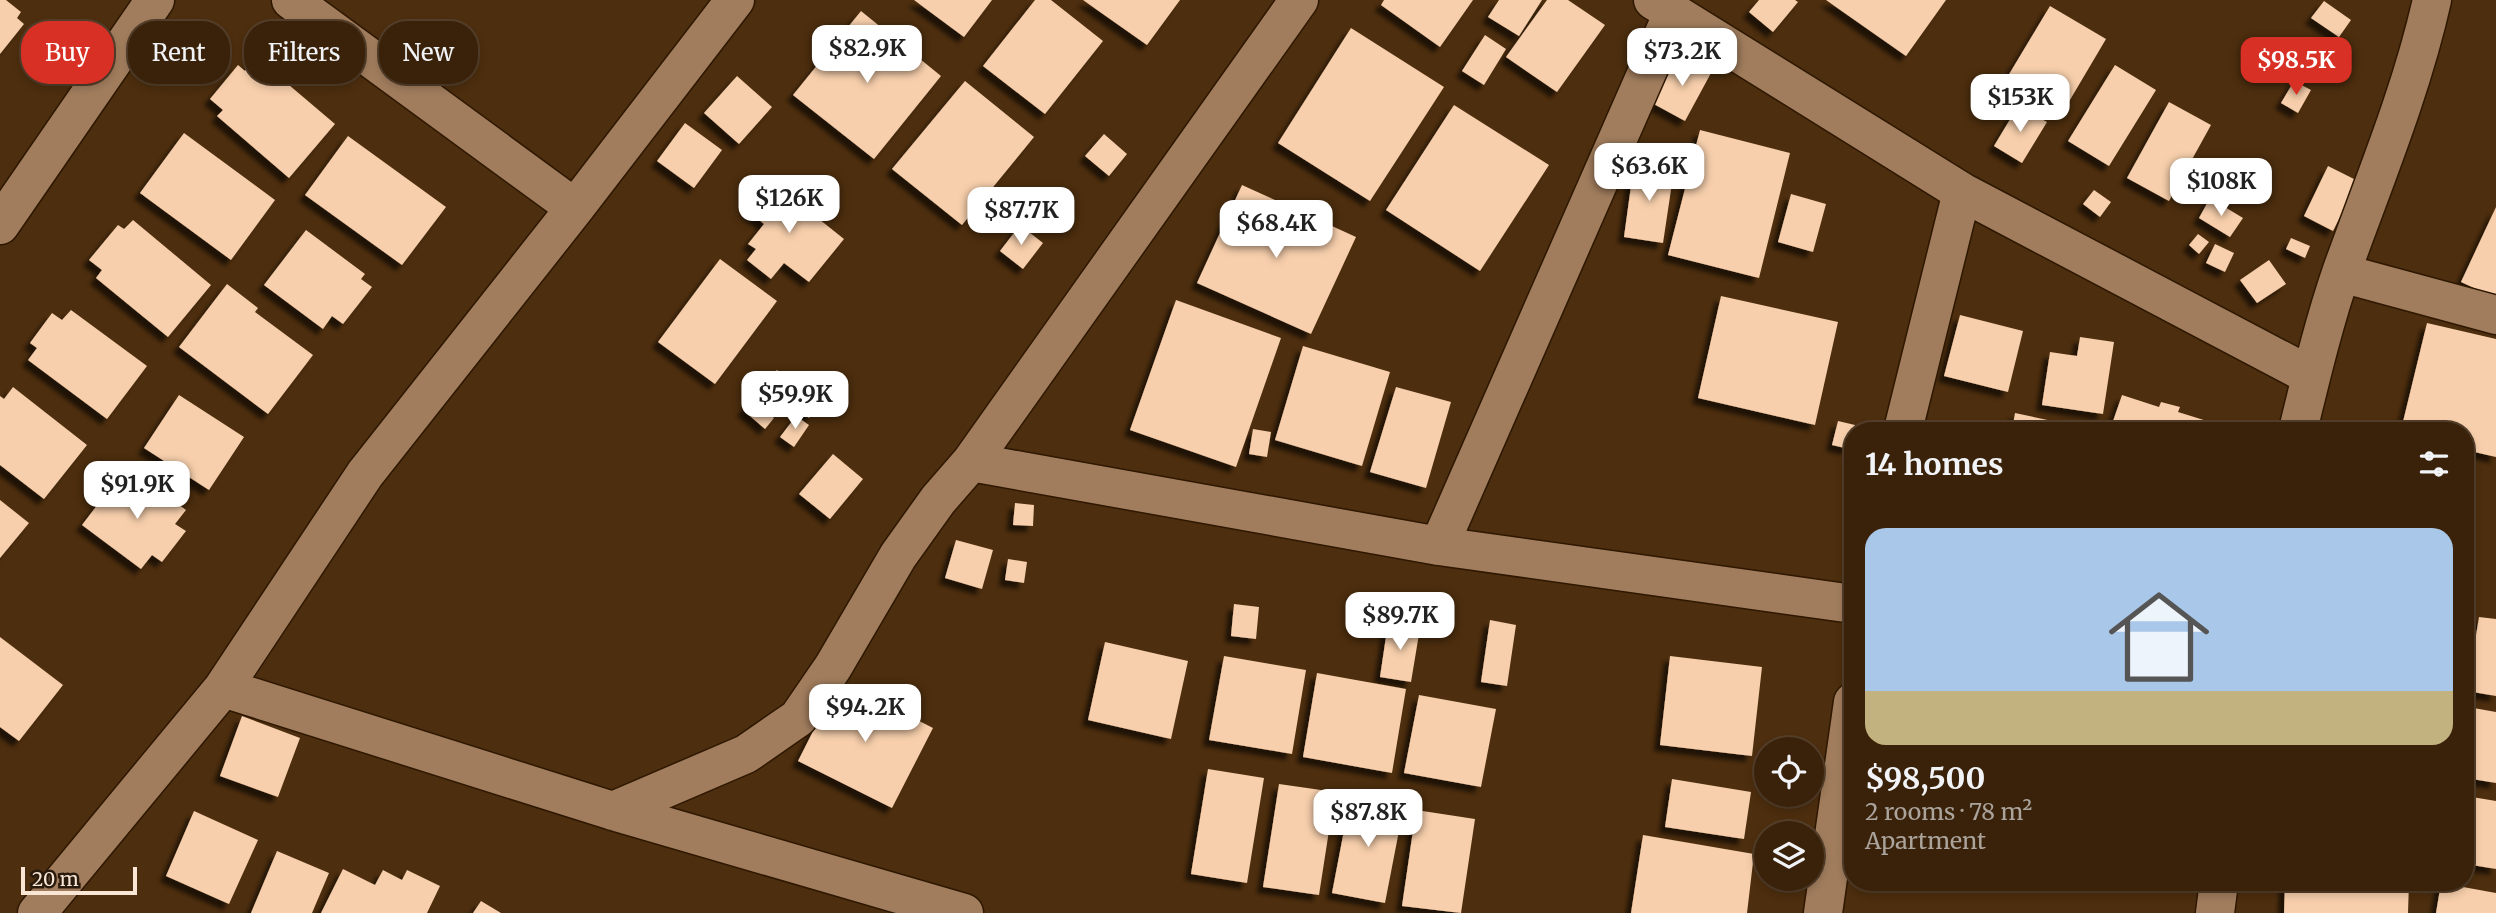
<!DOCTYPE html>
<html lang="en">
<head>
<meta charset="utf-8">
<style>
  :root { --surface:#3a220a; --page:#452f18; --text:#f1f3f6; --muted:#aba49c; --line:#543f2b; --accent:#d93025 }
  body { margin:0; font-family:Merriweather,serif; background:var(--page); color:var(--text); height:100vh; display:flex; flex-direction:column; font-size:26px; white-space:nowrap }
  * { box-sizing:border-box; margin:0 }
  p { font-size:23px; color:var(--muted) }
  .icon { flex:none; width:38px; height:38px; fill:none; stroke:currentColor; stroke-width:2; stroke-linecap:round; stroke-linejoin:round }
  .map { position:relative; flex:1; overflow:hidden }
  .drawer { position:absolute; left:1844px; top:422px; width:630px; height:469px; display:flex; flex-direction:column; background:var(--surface); border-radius:28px; box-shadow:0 4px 10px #0003,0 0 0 2px var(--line) }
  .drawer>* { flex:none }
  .banner { position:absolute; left:21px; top:21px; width:665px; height:63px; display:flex; gap:14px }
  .buttons { position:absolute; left:1754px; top:737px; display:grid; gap:14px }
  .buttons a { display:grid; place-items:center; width:70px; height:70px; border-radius:50%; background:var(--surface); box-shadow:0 4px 10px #0003,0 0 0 2px var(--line); font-size:35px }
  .scale { position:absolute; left:21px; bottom:18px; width:116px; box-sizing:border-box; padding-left:7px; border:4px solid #fae6d5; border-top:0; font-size:19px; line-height:24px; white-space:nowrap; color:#fae6d5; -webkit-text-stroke:5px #281a0d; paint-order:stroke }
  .price { position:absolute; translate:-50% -60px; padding:0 16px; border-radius:14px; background:#fff; color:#222; font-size:23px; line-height:46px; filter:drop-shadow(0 2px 4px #0008) }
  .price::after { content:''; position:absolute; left:50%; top:42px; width:21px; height:16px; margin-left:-10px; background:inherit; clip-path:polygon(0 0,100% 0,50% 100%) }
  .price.current { background:var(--accent); color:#fff }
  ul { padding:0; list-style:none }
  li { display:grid; align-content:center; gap:14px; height:371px; padding:0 21px }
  li span { display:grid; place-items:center; height:217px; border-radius:21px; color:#555 }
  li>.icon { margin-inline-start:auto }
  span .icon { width:126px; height:126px; fill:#fffc; stroke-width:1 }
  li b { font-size:30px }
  h2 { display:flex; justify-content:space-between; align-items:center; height:84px; padding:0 21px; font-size:30px }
  .tag { padding:0 24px; border-radius:28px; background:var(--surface); box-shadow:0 4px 10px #0003,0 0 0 2px var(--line); font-size:24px; line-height:63px }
  .tag.current { background:var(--accent); color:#fff }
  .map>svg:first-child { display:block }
  .building { fill:#f7cfac; filter:url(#shadow) }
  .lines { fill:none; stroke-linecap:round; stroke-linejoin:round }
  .minor-casing { stroke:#2e1801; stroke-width:41 }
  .minor { stroke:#a17d5d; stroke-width:38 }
</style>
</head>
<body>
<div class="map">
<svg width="2496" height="913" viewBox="0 0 2496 913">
  <defs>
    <filter id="shadow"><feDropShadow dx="-6" dy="6" stdDeviation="2" flood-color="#0009"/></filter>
  </defs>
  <rect width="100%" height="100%" fill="#4d2e0e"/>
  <path class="building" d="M0,0h6l15,12 -4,6 7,6 -24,30z
    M914,0h78l-28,37z
    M1035,0h16l52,41 -58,73 -62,-48z
    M1083,0h97l-33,45z
    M1384,0h89l-33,47 -59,-42z
    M1499,0h43l-23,36 -31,-19z
    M1547,0h21l37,25 -48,67 -51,-35z
    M1759,0h36l3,2 -25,30 -24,-20z
    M1826,0h120l-40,56z
    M2324,1l27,19 -12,17 -28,-19z
    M2050,6l56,33 -42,71 -56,-34z
    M861,11l80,65 -67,83 -81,-64z
    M1351,28l93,59 -74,114 -92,-58z
    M1485,35l21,14 -22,36 -22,-14z
    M1678,55l33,18 -26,48 -33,-18z
    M256,57l79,67 -46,54 -72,-62 6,-6 -13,-11 28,-34 7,6z
    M2115,65l41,25 -47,76 -41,-25z
    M737,76l35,31 -33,37 -35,-31z
    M965,81l69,56 -72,88 -70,-56z
    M2294,81l17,9 -13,23 -17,-10z
    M2169,102l42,23 -42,76 -42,-23z
    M1454,105l95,60 -69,106 -94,-61z
    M2018,106l29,16 -25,41 -28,-17z
    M685,123l37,27 -28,38 -37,-27z
    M1700,130l90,23 -31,125 -91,-23z
    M184,133l91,67 -44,60 -91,-67z
    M1104,134l23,20 -18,22 -24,-20z
    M348,136l98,71 -44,58 -97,-70z
    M1634,164l40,6 -11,73 -39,-6z
    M2328,166l30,15 -25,50 -29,-15z
    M770,180l74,59 -35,43 -25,-19 -13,16 -24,-19 9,-11 -8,-5 16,-20 -17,-14z
    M1242,185l114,52 -45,97 -114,-51z
    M2094,190l17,12 -11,15 -17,-13z
    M1791,194l35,10 -13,48 -35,-10z
    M2210,198l33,20 -13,19 -31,-19z
    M2496,207v91l-35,-16z
    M133,220l78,65 -43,52 -72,-59 6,-8 -13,-10 29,-35 6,4z
    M1020,225l23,18 -20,26 -23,-18z
    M306,230l59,44 -4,5 11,8 -29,37 -11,-8 -9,13 -59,-44z
    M2198,234l11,8 -10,12 -10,-9z
    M2291,238l19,8 -5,12 -19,-9z
    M2215,244l19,9 -9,19 -19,-9z
    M720,259l57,42 -62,83 -57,-42z
    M2269,260l17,24 -29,19 -17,-23z
    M227,284l31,24 -3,4 58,43 -45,59 -89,-67z
    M1721,296l117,26 -23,103 -117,-27z
    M1176,300l105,38 -45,129 -106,-37z
    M71,310l76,56 -40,53 -79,-59 9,-12 -7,-5 22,-30 10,7z
    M1960,315l63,16 -15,61 -64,-16z
    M2427,323l69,16v118l-30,-7v-20h-65z
    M2080,337l34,5 -11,72 -61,-9 8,-53 27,4z
    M1303,346l87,26 -28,94 -87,-26z
    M777,370l13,12 -8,9 -13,-13z
    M13,387l74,58 -43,54 -44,-34v-69l4,3z
    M1396,387l55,15 -25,86 -56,-16z
    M805,388l17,12 -13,18 -17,-13z
    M179,395l65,42 -35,53 -65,-42z
    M2122,395l37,12 2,-5 19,5 -2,5 58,18h-126z
    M752,400l22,18 -9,11 -22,-19z
    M2015,413l75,16v1h-78z
    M796,416l13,9 -15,22 -14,-10z
    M1838,421l17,4 -6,24 -17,-4z
    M1253,429l18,3 -4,25 -18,-3z
    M833,454l30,25 -33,40 -31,-25z
    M124,470l17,13 3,-4 42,31 -11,14 11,7 -24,31 -10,-7 -11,14 -59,-44z
    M0,500l29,23 -29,35z
    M1015,503l19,2 -1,21 -20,-1z
    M956,540l37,10 -11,39 -37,-11z
    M1008,559l19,3 -3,21 -19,-3z
    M1234,604l25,3 -3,32 -25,-3z
    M2479,617l17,2v77l-29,-5z
    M1490,620l26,5 -9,61 -26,-4z
    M1388,623l32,5 -9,54 -31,-5z
    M0,637l63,48 -44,56 -19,-14z
    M1105,642l83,19 -17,78 -83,-19z
    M1224,656l82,14 -14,84 -83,-14z
    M1670,656l92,11 -10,89 -92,-11z
    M1317,673l89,16 -14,84 -89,-16z
    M839,680l94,48 -41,80 -94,-47z
    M1419,695l77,14 -15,78 -77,-14z
    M2468,707l28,5v71l-30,-5v-58z
    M242,716l58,22 -22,59 -58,-21z
    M1208,769l56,9 -17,105 -56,-9z
    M1672,779l79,13 -7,47 -79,-12z
    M1279,784l56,8 -16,103 -56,-8z
    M1351,794l53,11 -19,98 -53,-10z
    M2466,796l30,5v68l-30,-5z
    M1416,810l59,9 -14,94 -59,-7z
    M194,811l64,29 -29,64 -63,-28z
    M1643,835l111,19 -7,59h-116z
    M277,851l52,22 -17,40h-61z
    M343,869l32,16 8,-15 19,10 5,-10 33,16 -13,27h-106z
    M2285,882h124l-1,31h-124z
    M2441,883l55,10v20h-60z
    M481,901l20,12h-28z"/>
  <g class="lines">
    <defs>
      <path id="minor" d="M291,0l284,208
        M1653,0l309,192 349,184
        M0,225l155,-225
        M2341,273l155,42
        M1903,430l59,-238
        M2298,430c13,-53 26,-108 44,-160 32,-89 69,-177 90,-270
        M971,462l468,84 414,58
        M1439,546l234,-533
        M223,688l390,123 351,102
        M613,811l133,-57 52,-36 35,-51 65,-111 40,-56 33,-38 328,-462
        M37,913l186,-225 142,-214 210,-266 160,-208
        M1823,913l30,-211
        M2215,913l4,-31"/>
    </defs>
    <use href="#minor" class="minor-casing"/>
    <use href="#minor" class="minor"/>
  </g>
</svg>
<div class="buttons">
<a><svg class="icon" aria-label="locate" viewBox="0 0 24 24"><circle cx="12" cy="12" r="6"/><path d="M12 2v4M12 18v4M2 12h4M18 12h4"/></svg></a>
<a><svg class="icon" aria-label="layers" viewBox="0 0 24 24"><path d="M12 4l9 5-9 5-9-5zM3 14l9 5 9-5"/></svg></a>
</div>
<div class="scale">20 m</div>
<b class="price" style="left:867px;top:85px">$82.9K</b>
<b class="price" style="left:1682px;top:88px">$73.2K</b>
<b class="price current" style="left:2296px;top:97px">$98.5K</b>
<b class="price" style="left:2020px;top:134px">$153K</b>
<b class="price" style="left:1649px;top:203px">$63.6K</b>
<b class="price" style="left:2221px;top:218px">$108K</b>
<b class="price" style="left:789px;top:235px">$126K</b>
<b class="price" style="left:1021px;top:247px">$87.7K</b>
<b class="price" style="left:1276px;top:260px">$68.4K</b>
<b class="price" style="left:795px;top:431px">$59.9K</b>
<b class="price" style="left:137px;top:521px">$91.9K</b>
<b class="price" style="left:1400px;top:652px">$89.7K</b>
<b class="price" style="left:865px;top:744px">$94.2K</b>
<b class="price" style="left:1368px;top:849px">$87.8K</b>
<div class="banner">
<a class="tag current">Buy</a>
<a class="tag">Rent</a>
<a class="tag">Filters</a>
<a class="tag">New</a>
</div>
<section class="drawer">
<h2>14 homes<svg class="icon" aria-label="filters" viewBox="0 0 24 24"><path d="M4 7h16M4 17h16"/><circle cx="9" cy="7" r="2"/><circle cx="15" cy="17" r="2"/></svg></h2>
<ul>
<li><span style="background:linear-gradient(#a9c7e8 75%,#c2b280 0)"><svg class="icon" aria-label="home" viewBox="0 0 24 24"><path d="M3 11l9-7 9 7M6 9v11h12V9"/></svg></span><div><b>$98,500</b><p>2 rooms · 78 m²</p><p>Apartment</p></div></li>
</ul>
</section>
</div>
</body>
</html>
